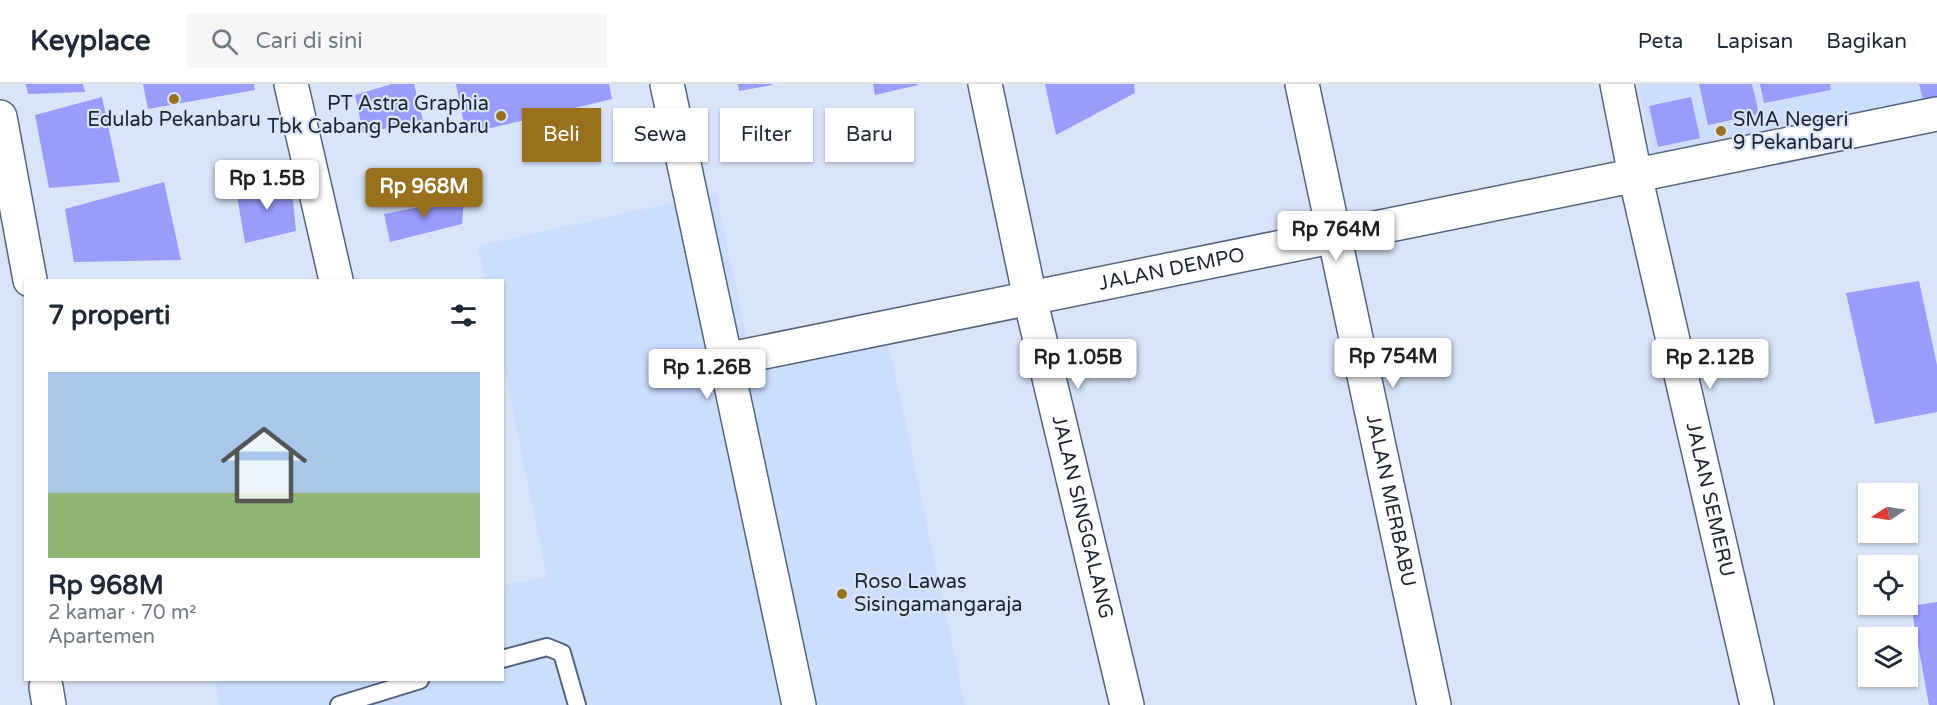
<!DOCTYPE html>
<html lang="id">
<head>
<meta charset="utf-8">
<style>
  :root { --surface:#fff; --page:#f6f6f7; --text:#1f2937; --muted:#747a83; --line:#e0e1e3; --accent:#99711d }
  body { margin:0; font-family:"Varela Round",sans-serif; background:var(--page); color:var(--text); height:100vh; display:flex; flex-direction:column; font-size:22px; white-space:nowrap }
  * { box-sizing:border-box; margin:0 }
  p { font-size:20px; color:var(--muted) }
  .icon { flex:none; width:33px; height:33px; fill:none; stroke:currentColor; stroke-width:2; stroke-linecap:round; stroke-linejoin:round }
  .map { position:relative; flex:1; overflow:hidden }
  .side { position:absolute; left:24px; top:195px; width:480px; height:402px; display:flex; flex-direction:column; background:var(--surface); border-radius:0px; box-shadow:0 2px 4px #0004 }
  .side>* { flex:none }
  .top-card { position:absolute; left:522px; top:24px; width:570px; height:54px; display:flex; gap:12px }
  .needle { width:39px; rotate:258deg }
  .tools { position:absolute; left:1858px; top:399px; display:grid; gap:12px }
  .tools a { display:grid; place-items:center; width:60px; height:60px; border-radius:0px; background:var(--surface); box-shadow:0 2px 4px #0004; font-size:30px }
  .price { position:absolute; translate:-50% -51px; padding:0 14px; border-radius:6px; background:#fff; color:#222; font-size:20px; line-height:39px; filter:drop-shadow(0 2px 3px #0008) }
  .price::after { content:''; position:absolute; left:50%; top:36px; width:18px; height:14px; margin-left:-9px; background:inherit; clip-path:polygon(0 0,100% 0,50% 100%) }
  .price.on { background:var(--accent); color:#fff }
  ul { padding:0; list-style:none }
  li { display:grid; align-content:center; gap:12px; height:318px; padding:0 24px }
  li+li { border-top:2px solid var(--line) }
  li span { display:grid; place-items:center; height:186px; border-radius:0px; color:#555 }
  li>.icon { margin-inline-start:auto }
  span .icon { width:108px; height:108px; fill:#fffc; stroke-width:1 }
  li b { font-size:26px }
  h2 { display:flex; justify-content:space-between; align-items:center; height:72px; padding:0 24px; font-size:26px }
  .pill { padding:0 21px; border-radius:0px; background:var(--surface); box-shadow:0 2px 4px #0004; font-size:21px; line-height:54px }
  .pill.on { background:var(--accent); color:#fff }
  header { display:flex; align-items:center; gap:36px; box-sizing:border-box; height:84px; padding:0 30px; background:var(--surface); border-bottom:2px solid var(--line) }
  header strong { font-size:28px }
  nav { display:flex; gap:33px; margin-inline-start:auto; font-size:21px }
  .search { width:420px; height:54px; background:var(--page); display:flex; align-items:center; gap:15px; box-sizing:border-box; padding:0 21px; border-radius:0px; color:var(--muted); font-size:22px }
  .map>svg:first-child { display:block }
  .built { fill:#cbdeff }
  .building { fill:#989cfb }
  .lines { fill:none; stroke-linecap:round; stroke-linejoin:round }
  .service-casing { stroke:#526481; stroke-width:20 }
  .minor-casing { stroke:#526481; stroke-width:36 }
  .secondary-casing { stroke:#526481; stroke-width:36 }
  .service { stroke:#fff; stroke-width:16 }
  .minor { stroke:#fff; stroke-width:33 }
  .secondary { stroke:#fff; stroke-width:33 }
  .poi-dot { fill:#99711d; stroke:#d8e5f9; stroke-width:2 }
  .labels { text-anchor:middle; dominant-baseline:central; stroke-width:4.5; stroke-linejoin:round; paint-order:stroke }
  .poi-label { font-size:20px; fill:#1e2532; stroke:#d8e5f9; text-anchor:start }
  .street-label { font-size:20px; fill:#1e2532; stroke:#d8e5f9 }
</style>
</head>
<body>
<header>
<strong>Keyplace</strong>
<div class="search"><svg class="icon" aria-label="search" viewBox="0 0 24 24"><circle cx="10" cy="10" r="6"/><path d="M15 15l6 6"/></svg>Cari di sini</div>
<nav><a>Peta</a><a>Lapisan</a><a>Bagikan</a></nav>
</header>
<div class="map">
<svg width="1937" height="621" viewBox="0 0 1937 621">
  <rect width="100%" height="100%" fill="#d8e5f9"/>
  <path class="built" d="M1638,0h299v18l-284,58z
    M716,109l31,147 135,-28 83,393h-745l-5,-25h287l1,-95 44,-8 -44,-213 -1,-84h-17l-7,-34z"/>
  <path class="building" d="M26,0h57l2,8 -57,2z
    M143,0h111l1,6 -107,19z
    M392,0h22l9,37 -60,12 -8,-38z
    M456,0h153l3,15 -146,35z
    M738,0h34v1l-33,6z
    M873,0h45v1l-43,10z
    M1045,0h89l1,9 -79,42z
    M1699,0h53l7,30 -51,11z
    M1760,0h70l1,6 -67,13z
    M1919,0h18v12l-14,3z
    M102,13l18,85 -71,6 -14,-73z
    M1691,13l9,41 -42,9 -9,-41z
    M291,96l5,51 -51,12 -9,-53z
    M164,98l17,78 -107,2 -9,-53z
    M464,114l-2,26 -72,18 -6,-28z
    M1919,197l18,84v47l-62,12 -29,-131z
    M1937,518v103h-8l-18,-99z"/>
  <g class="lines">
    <defs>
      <path id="service" d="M502,575l45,-12 15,6 15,52
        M339,621l81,-25"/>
      <g id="minor">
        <path d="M291,0l45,196"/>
        <path id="s1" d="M985,0l45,214 97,407"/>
        <path id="s2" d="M1302,0l132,621"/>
        <path id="s3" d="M1617,0l18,91 122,530"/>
        <path d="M0,33l30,163"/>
        <path id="s4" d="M725,276l1212,-246"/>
        <path d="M46,603l3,18"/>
      </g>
      <path id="secondary" d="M667,0l132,621"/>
    </defs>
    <use href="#service" class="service-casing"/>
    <use href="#minor" class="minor-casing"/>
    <use href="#secondary" class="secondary-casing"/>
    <use href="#service" class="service"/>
    <use href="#minor" class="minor"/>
    <use href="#secondary" class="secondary"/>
  </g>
  <g class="poi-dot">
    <circle cx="174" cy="15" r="6"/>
    <circle cx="501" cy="32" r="6"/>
    <circle cx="1721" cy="47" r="6"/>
    <circle cx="842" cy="510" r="6"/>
  </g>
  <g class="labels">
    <g class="poi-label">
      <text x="489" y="20" text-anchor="end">PT Astra Graphia<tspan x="489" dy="23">Tbk Cabang Pekanbaru</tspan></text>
      <text x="174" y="36" text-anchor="middle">Edulab Pekanbaru</text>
      <text x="1733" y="36">SMA Negeri<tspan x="1733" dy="23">9 Pekanbaru</tspan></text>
      <text x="854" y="498">Roso Lawas<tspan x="854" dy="23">Sisingamangaraja</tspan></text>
    </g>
    <g class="street-label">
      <text stroke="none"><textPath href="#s4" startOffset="456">JALAN DEMPO</textPath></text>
      <text stroke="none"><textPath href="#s2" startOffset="426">JALAN MERBABU</textPath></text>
      <text stroke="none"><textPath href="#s3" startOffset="426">JALAN SEMERU</textPath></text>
      <text stroke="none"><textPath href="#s1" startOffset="444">JALAN SINGGALANG</textPath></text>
    </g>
  </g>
</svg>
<div class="tools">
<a><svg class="needle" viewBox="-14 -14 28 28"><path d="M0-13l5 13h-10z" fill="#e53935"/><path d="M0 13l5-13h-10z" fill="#747a83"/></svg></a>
<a><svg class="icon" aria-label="locate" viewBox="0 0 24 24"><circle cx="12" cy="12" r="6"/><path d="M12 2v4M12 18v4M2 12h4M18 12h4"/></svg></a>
<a><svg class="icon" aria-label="layers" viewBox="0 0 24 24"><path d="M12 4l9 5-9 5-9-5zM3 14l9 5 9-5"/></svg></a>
</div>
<b class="price" style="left:267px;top:127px">Rp 1.5B</b>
<b class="price on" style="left:424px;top:135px">Rp 968M</b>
<b class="price" style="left:1336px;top:178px">Rp 764M</b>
<b class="price" style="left:1393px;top:305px">Rp 754M</b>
<b class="price" style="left:1078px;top:306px">Rp 1.05B</b>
<b class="price" style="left:1710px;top:306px">Rp 2.12B</b>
<b class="price" style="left:707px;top:316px">Rp 1.26B</b>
<div class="top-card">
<a class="pill on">Beli</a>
<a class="pill">Sewa</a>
<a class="pill">Filter</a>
<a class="pill">Baru</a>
</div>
<section class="side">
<h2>7 properti<svg class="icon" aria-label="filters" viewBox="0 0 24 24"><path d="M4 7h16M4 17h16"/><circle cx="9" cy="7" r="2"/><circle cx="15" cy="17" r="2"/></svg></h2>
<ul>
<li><span style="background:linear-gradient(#a9c7e8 65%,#8fb573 0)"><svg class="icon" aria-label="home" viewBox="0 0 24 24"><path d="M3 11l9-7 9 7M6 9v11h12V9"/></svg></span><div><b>Rp 968M</b><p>2 kamar · 70 m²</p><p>Apartemen</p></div></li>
</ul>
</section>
</div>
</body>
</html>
